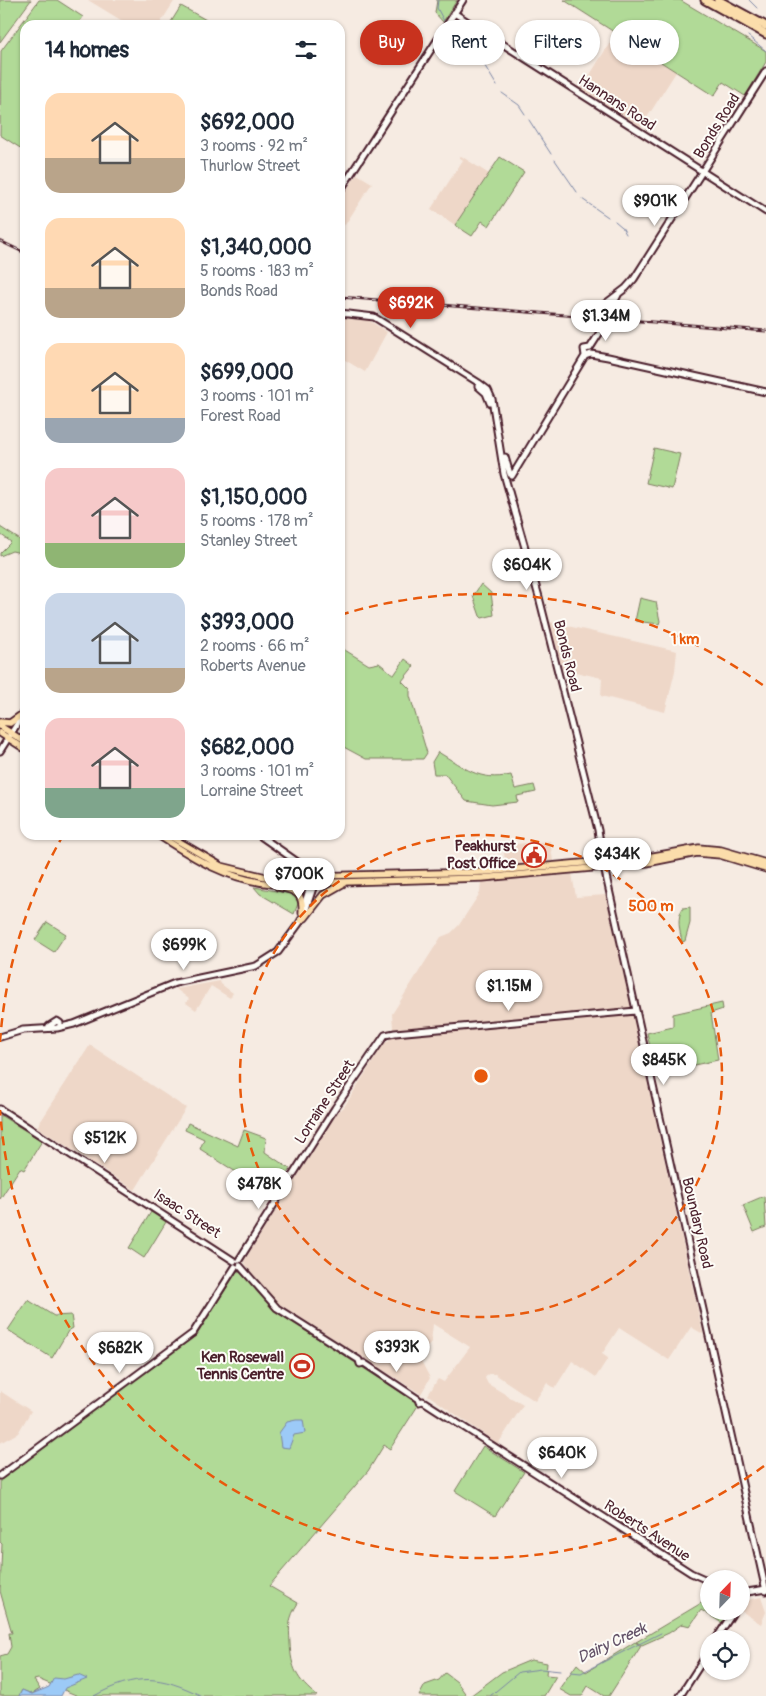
<!DOCTYPE html>
<html lang="en">
<head>
<meta charset="utf-8">
<style>
  :root { --surface:#fff; --page:#f6f6f7; --text:#1f2937; --muted:#747a83; --accent:#c8321e }
  body { margin:0; font-family:Pangolin,sans-serif; background:var(--page); color:var(--text); height:100vh; display:flex; flex-direction:column; font-size:19px; white-space:nowrap }
  * { box-sizing:border-box; margin:0 }
  p { font-size:16px; color:var(--muted) }
  .icon { flex:none; width:28px; height:28px; fill:none; stroke:currentColor; stroke-width:2; stroke-linecap:round; stroke-linejoin:round }
  .map { position:relative; flex:1; overflow:hidden }
  .sheet { position:absolute; left:20px; top:20px; width:325px; height:820px; display:flex; flex-direction:column; background:var(--surface); border-radius:15px; box-shadow:0 1px 4px #0004 }
  .sheet>* { flex:none }
  .banner { position:absolute; left:360px; top:20px; width:330px; height:45px; display:flex; gap:10px }
  .needle { width:32px; rotate:23deg }
  .fabs { position:absolute; left:700px; top:1570px; display:grid; gap:10px }
  .fabs a { display:grid; place-items:center; width:50px; height:50px; border-radius:50%; background:var(--surface); box-shadow:0 1px 4px #0004; font-size:25px }
  .price { position:absolute; translate:-50% -42px; padding:0 11px; border-radius:18px; background:#fff; color:#222; font-size:16px; line-height:32px; filter:drop-shadow(0 1px 2px #0008) }
  .price::after { content:''; position:absolute; left:50%; top:30px; width:15px; height:11px; margin-left:-8px; background:inherit; clip-path:polygon(0 0,100% 0,50% 100%) }
  .price.selected { background:var(--accent); color:#fff }
  ul { padding:0; list-style:none }
  li { display:flex; align-items:center; gap:15px; height:125px; padding:0 25px }
  li span { display:grid; place-items:center; flex:none; width:140px; height:100px; border-radius:15px; color:#555 }
  li>.icon { margin-inline-start:auto }
  span .icon { width:60px; height:60px; fill:#fffc; stroke-width:1 }
  li b { font-size:21px }
  h2 { display:flex; justify-content:space-between; align-items:center; height:60px; padding:0 25px; font-size:21px }
  .pill { padding:0 18px; border-radius:22px; background:var(--surface); box-shadow:0 1px 4px #0004; font-size:18px; line-height:45px }
  .pill.selected { background:var(--accent); color:#fff }
  .map>svg:first-child { display:block }
  .built { fill:#eed7c8 }
  .green { fill:#b1da97; stroke:#7e7c61 }
  .water { fill:#9ccaf7; stroke:#7b86a5 }
  .lines { fill:none; stroke-linecap:round; stroke-linejoin:round }
  .stream { stroke:#7b86a5; stroke-width:1 }
  .secondary-casing { stroke:#4a1f2b; stroke-width:9 }
  .primary-casing { stroke:#4a1f2b; stroke-width:9 }
  .highway-casing { stroke:#4a1f2b; stroke-width:11 }
  .secondary { stroke:#fdfcf7; stroke-width:5 }
  .primary { stroke:#fbddab; stroke-width:5.5 }
  .highway { stroke:#fbddab; stroke-width:7 }
  .rail-casing { stroke:#4a1f2b; stroke-width:3 }
  .rail { stroke:#fdfcf7; stroke-width:1; stroke-dasharray:4; stroke-linecap:butt }
  .ring { fill:none; stroke:#e8590c; stroke-width:2.5; stroke-dasharray:9 6 }
  .labels { text-anchor:middle; dominant-baseline:central; stroke-width:4; stroke-linejoin:round; paint-order:stroke }
  .street-label { font-size:15px; fill:#4a1f2b; stroke:#fdfcf7 }
  .poi-label { font-size:15px; font-weight:bold; fill:#4a1f2b; stroke:#fdfcf7; text-anchor:end }
  .water-label { font-size:16px; font-style:italic; fill:#635268; stroke:#fdfcf7 }
  .centre { fill:#e8590c; stroke:#fdfcf7; stroke-width:2.5 }
  .ring-label { font-size:15px; text-anchor:middle; font-weight:bold; fill:#e8590c; stroke:#fdfcf7; stroke-width:4; stroke-linejoin:round; paint-order:stroke }
</style>
</head>
<body>
<div class="map">
<svg width="766" height="1696" viewBox="0 0 766 1696">
  <rect width="100%" height="100%" fill="#f6ebe2"/>
  <filter id="ink" filterUnits="userSpaceOnUse"><feTurbulence type="fractalNoise" baseFrequency=".02" numOctaves="2"/><feDisplacementMap in="SourceGraphic" scale="10" xChannelSelector="R" yChannelSelector="G"/><feConvolveMatrix kernelMatrix="1 2 1 2 8 2 1 2 1" color-interpolation-filters="sRGB"/></filter>
  <g filter="url(#ink)">
    <path class="built" d="M88,0h87l-16,25h-30z
      M616,33l60,39 -35,55 -60,-38z
      M461,156l28,18 -34,51 -24,-16 32,-49 -4,-3z
      M357,174l15,9 -27,42 -5,-3v-22z
      M340,318l28,2 19,12 -22,40 -25,-15z
      M550,622l127,29 -2,20 -10,41 -64,-16 1,-18 -40,-9z
      M550,841l3,20 -47,7 -3,-23z
      M572,874l4,23 30,-2 97,439 -12,-7 -22,33 -50,-32 -17,26 6,4 -12,19 -24,-16 -17,27 -8,-5 -12,18 -40,-27h-7l-3,4 3,6 35,21 -25,39 -70,-49 10,-16 6,3 26,-35 -37,-23 -2,18 -11,17 10,19 -9,16 -145,-92 -31,-38 -1,-3 94,-149 6,-5 40,-63 6,-5 3,-11 -1,-14 49,-77 10,-4 8,-8 21,-32 1,-11z
      M220,981l1,3 12,9 -3,5 -19,-12 -15,24 -10,-7 3,-4 -13,-10z
      M90,1045l96,63 -51,82 -98,-63z
      M0,1391l31,20 -13,22 -18,10z
      M761,1597l5,15 -5,12 -20,-13 7,-11z"/>
    <path class="green" d="M0,0h31l-31,42z
      M39,0h18l26,17 -6,8h-52v126l-25,-16 1,-84z
      M437,0h20l-14,22 -8,-9z
      M564,0h116l86,51v11l-21,34 -22,-14 -9,14z
      M181,6l27,15 1,3 -34,1 -4,-3z
      M500,157l24,15 -35,54 -7,-5 -10,15 -17,-11z
      M654,448l26,6 -8,35 -26,-6z
      M0,527l25,16v11l-13,-3 -12,5v-3l11,-11 -11,-8z
      M481,584l10,9 3,22 -12,3 -2,-2 -7,-20z
      M640,598l16,4 4,19 -1,3 -24,-3z
      M340,647l29,18 10,-2 15,12 11,-16 9,7 -12,15 8,8v7l17,57 -4,6h-57l-26,-14z
      M438,752c27,16 41,30 73,23l4,14 19,-4 2,7 -19,4 1,6 -26,3 -26,-4 -21,-27h-11l-2,-12z
      M254,887l39,7 6,7 -5,13 -34,-20z
      M690,907v16l-5,18 -3,1c-2,-11 -6,-24 1,-34z
      M47,922l19,12 -12,18 -19,-12z
      M722,1003l1,6 -12,4 7,47 -62,13 -9,-40 26,-6v-13z
      M0,1115l42,26 -18,29 -4,-2 -20,31z
      M188,1123l50,23 6,-16 22,8 -1,14 25,17 -8,12 -14,-9 -10,14 -58,-37 4,-10 -19,-9z
      M764,1196l2,31 -12,5 -11,-27z
      M151,1212l15,10 -22,36 -15,-10z
      M237,1271c7,2 30,34 41,42l141,91 -29,45 -6,-4 -16,26 -99,115 29,17c-10,16 -9,22 -8,40 1,25 7,37 27,53h-239l-40,-17 -4,1 6,9 -8,5 -10,-4 -3,6h-19v-40l7,-2 4,-7 -2,-14h3l-12,-42 2,-47 -2,-2v-63l197,-144z
      M28,1300l26,16 17,-1 2,13 -5,3 -16,27 -44,-28z
      M483,1446l41,26 -29,44 -40,-25z
      M709,1601v10h20l-7,12 -21,-13 -11,16 -8,-2 -13,9 -27,12 -6,-3 67,-40z
      M635,1642l6,4 -32,50h-5l-16,-10 -6,10h-11l-12,-7 18,-25 9,8z
      M531,1660l16,3 -1,12 10,1 -12,20h-74l32,-24z
      M445,1673l12,9 10,14h-48l6,-11 14,-5z"/>
    <path class="water" d="M296,1420h7l2,13 -11,2 -5,13 -8,-1 -2,-14 8,-11z
      M78,1675l9,4 -22,9 -4,8h-42l3,-6 10,4 17,-7 5,-9 10,1z"/>
    <g class="lines">
      <path class="stream" d="M438,0l-1,8 7,13
        M749,0l8,8
        M452,27l12,9
        M748,36l18,15
        M466,38l9,13
        M480,58l17,28
        M502,93l17,12 6,9
        M529,120l22,34
        M555,160l22,32
        M582,199l26,18
        M615,221l7,6 4,7
        M571,1672l10,1 80,-40
        M94,1696c43,-23 65,-21 108,0
        M490,1696l29,-24 22,-3 19,2"/>
      <defs>
        <path id="secondary" d="M454,13l312,199
          M340,191l123,-191
          M610,311l-5,-2v-5l21,-16 8,-9 132,-208
          M610,311l8,-16
          M340,313l34,4 105,66 9,7 4,9 12,75 35,123 59,233 6,37 162,724
          M590,348l14,-22 1,-17
          M585,356l6,-2 17,3 158,35
          M585,356l-1,-7 6,-1
          M478,386l8,7 4,10
          M505,457l5,17
          M512,476l73,-120
          M0,751l24,-38
          M303,909l8,-26
          M49,1026l8,-5 3,2v3
          M57,1028l17,-4 101,-41 81,-17 22,-14 25,-34 10,-30 -7,-20 -47,-33
          M0,1037l23,-7 34,-2
          M0,1109l234,152
          M239,1260l96,-152 50,-73 10,-2 241,-22
          M240,1266l37,42 82,52 1,4 4,-1 54,36 1,3 4,-1 268,172 18,8
          M0,1476l193,-143 42,-66
          M741,1593l25,-4
          M716,1639l18,-28
          M680,1696l29,-45"/>
        <path id="primary" d="M0,722l10,1 14,-10
          M0,726l25,16
          M0,733l25,16
          M158,835c37,24 70,45 115,49l210,-6 164,-15 50,-10 23,2 46,14
          M168,835l53,31 45,11 218,-5 164,-15 51,-9 22,2 45,13
          M602,849l7,8 7,2
          M589,861l7,-4 2,-9
          M301,864l27,9
          M278,887c17,3 26,6 24,26
          M301,920l4,-2 18,-23 21,-12"/>
        <path id="highway" d="M705,0l61,34
          M718,0l48,26"/>
      </defs>
      <use href="#secondary" class="secondary-casing"/>
      <use href="#primary" class="primary-casing"/>
      <use href="#highway" class="highway-casing"/>
      <use href="#secondary" class="secondary"/>
      <use href="#primary" class="primary"/>
      <use href="#highway" class="highway"/>
      <defs>
        <path id="rail" d="M0,241l25,12
          M340,297l426,34"/>
      </defs>
      <use href="#rail" class="rail-casing"/>
      <use href="#rail" class="rail"/>
    </g>
  </g>
  <g class="ring">
    <circle cx="481" cy="1076" r="241"/>
    <path d="M764 1466A482 482 0 0 1 0 1110M0 1042A482 482 0 0 1 61 839M340 615A482 482 0 0 1 764 686"/>
  </g>
  <defs>
    <symbol id="civic-ring" viewBox="-11 -11 22 22"><circle r="9.5" fill="#fdfcf7" stroke="#c8321e" stroke-width="1.5"/><path d="M-.6-6.5H3V-4.5H.6V-3L4-1V1h2V6H-6V1h2V-1L-.6-3ZM-1.2 2.5V6h2.4V2.5Z" fill="#c8321e"/></symbol>
    <symbol id="stadium-ring" viewBox="-11 -11 22 22"><circle r="9.5" fill="#fdfcf7" stroke="#c8321e" stroke-width="1.5"/><path d="M0-5a6.5 5 0 1 0 0 10a6.5 5 0 1 0 0-10ZM-3.5-1.8h7v3.6h-7Z" fill="#c8321e"/></symbol>
  </defs>
  <g fill-rule="evenodd">
    <use href="#civic-ring" x="520" y="841" width="28" height="28"/>
    <use href="#stadium-ring" x="288" y="1352" width="28" height="28"/>
  </g>
  <g class="labels">
    <g class="street-label">
      <text transform="translate(617 103) rotate(33)">Hannans Road</text>
      <text transform="translate(717 126) rotate(-58)">Bonds Road</text>
      <text transform="translate(567 656) rotate(76)">Bonds Road</text>
      <text transform="translate(325 1102) rotate(-57)">Lorraine Street</text>
      <text transform="translate(187 1214) rotate(33)">Isaac Street</text>
      <text transform="translate(697 1223) rotate(77)">Boundary Road</text>
      <text transform="translate(647 1531) rotate(33)">Roberts Avenue</text>
    </g>
    <g class="poi-label">
      <text x="516" y="846">Peakhurst<tspan x="516" dy="17">Post Office</tspan></text>
      <text x="284" y="1357">Ken Rosewall<tspan x="284" dy="17">Tennis Centre</tspan></text>
    </g>
    <g class="water-label">
      <text transform="translate(612 1643) rotate(-25)">Dairy Creek</text>
    </g>
  </g>
  <circle cx="481" cy="1076" r="8" class="centre"/>
  <g class="ring-label">
    <text x="685" y="644">1 km</text>
    <text x="651" y="911">500 m</text>
  </g>
</svg>
<div class="fabs">
<a><svg class="needle" viewBox="-14 -14 28 28"><path d="M0-13l5 13h-10z" fill="#e53935"/><path d="M0 13l5-13h-10z" fill="#747a83"/></svg></a>
<a><svg class="icon" aria-label="locate" viewBox="0 0 24 24"><circle cx="12" cy="12" r="6"/><path d="M12 2v4M12 18v4M2 12h4M18 12h4"/></svg></a>
</div>
<b class="price" style="left:655px;top:227px">$901K</b>
<b class="price selected" style="left:411px;top:329px">$692K</b>
<b class="price" style="left:606px;top:342px">$1.34M</b>
<b class="price" style="left:527px;top:591px">$604K</b>
<b class="price" style="left:617px;top:880px">$434K</b>
<b class="price" style="left:299px;top:900px">$700K</b>
<b class="price" style="left:184px;top:971px">$699K</b>
<b class="price" style="left:509px;top:1012px">$1.15M</b>
<b class="price" style="left:664px;top:1086px">$845K</b>
<b class="price" style="left:105px;top:1164px">$512K</b>
<b class="price" style="left:259px;top:1210px">$478K</b>
<b class="price" style="left:397px;top:1373px">$393K</b>
<b class="price" style="left:120px;top:1374px">$682K</b>
<b class="price" style="left:562px;top:1479px">$640K</b>
<div class="banner">
<a class="pill selected">Buy</a>
<a class="pill">Rent</a>
<a class="pill">Filters</a>
<a class="pill">New</a>
</div>
<section class="sheet">
<h2>14 homes<svg class="icon" aria-label="filters" viewBox="0 0 24 24"><path d="M4 7h16M4 17h16"/><circle cx="9" cy="7" r="2"/><circle cx="15" cy="17" r="2"/></svg></h2>
<ul>
<li><span style="background:linear-gradient(#ffd9b3 65%,#b9a48a 0)"><svg class="icon" aria-label="home" viewBox="0 0 24 24"><path d="M3 11l9-7 9 7M6 9v11h12V9"/></svg></span><div><b>$692,000</b><p>3 rooms · 92 m²</p><p>Thurlow Street</p></div></li>
<li><span style="background:linear-gradient(#ffd9b3 70%,#b9a48a 0)"><svg class="icon" aria-label="home" viewBox="0 0 24 24"><path d="M3 11l9-7 9 7M6 9v11h12V9"/></svg></span><div><b>$1,340,000</b><p>5 rooms · 183 m²</p><p>Bonds Road</p></div></li>
<li><span style="background:linear-gradient(#ffd9b3 75%,#9aa5b1 0)"><svg class="icon" aria-label="home" viewBox="0 0 24 24"><path d="M3 11l9-7 9 7M6 9v11h12V9"/></svg></span><div><b>$699,000</b><p>3 rooms · 101 m²</p><p>Forest Road</p></div></li>
<li><span style="background:linear-gradient(#f6c9c9 75%,#8fb573 0)"><svg class="icon" aria-label="home" viewBox="0 0 24 24"><path d="M3 11l9-7 9 7M6 9v11h12V9"/></svg></span><div><b>$1,150,000</b><p>5 rooms · 178 m²</p><p>Stanley Street</p></div></li>
<li><span style="background:linear-gradient(#c9d6e8 75%,#b9a48a 0)"><svg class="icon" aria-label="home" viewBox="0 0 24 24"><path d="M3 11l9-7 9 7M6 9v11h12V9"/></svg></span><div><b>$393,000</b><p>2 rooms · 66 m²</p><p>Roberts Avenue</p></div></li>
<li><span style="background:linear-gradient(#f6c9c9 70%,#7fa58c 0)"><svg class="icon" aria-label="home" viewBox="0 0 24 24"><path d="M3 11l9-7 9 7M6 9v11h12V9"/></svg></span><div><b>$682,000</b><p>3 rooms · 101 m²</p><p>Lorraine Street</p></div></li>
</ul>
</section>
</div>
</body>
</html>
